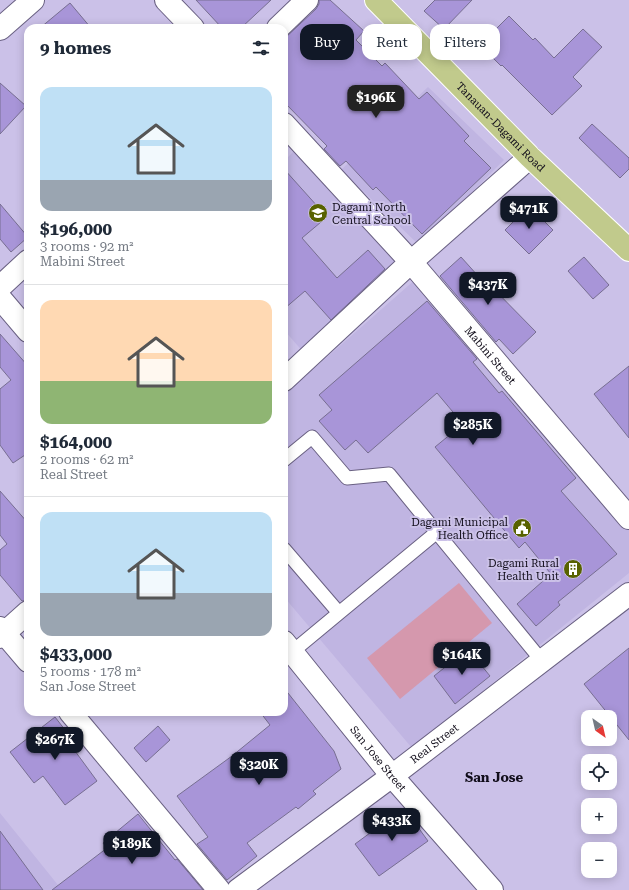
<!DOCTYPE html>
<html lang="en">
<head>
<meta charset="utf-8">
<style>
  :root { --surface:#fff; --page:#f6f6f7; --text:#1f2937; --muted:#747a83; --line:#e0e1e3; --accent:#111827 }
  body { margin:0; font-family:"Roboto Serif",serif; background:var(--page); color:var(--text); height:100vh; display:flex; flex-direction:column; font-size:15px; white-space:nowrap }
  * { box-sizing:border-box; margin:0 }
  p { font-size:13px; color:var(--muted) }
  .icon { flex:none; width:22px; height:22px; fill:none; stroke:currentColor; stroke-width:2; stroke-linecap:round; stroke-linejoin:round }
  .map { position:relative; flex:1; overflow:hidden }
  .drawer { position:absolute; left:24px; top:24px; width:264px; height:692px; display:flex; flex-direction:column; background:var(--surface); border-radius:12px; box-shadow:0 2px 10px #0003 }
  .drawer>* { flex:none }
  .guide { position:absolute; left:300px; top:24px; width:269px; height:36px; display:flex; gap:8px }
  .needle { width:26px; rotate:146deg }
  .buttons { position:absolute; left:581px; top:710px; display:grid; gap:8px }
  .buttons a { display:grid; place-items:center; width:36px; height:36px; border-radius:8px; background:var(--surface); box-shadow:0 2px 10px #0003; font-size:20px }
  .price { position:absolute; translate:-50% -34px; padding:0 9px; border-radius:8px; background:var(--accent); color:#fff; font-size:13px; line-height:26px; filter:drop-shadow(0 1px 2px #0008) }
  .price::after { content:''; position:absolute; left:50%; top:24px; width:12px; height:9px; margin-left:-6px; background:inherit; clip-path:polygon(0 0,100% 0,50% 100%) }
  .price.on { background:#222; color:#fff }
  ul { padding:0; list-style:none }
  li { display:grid; align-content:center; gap:8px; height:212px; padding:0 16px }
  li+li { border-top:1px solid var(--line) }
  li span { display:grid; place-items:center; height:124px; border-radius:12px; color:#555 }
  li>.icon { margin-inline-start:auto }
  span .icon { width:72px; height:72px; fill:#fffc; stroke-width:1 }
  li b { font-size:17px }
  h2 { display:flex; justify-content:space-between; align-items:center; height:48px; padding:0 16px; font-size:17px }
  .tag { padding:0 14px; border-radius:12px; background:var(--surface); box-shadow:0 2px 10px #0003; font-size:14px; line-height:36px }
  .tag.on { background:var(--accent); color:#fff }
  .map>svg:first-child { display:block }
  .built { fill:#c0b5e2 }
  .garden { fill:#d598ad }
  .building { fill:#a895d8; stroke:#776e91 }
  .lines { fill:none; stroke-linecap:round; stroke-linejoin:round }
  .lane-casing { stroke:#696082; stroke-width:15 }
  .street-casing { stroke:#696082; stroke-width:24 }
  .secondary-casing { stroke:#696082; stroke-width:24 }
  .primary-casing { stroke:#fff; stroke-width:24 }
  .lane { stroke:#fff; stroke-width:13 }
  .street { stroke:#fff; stroke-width:22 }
  .secondary { stroke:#fff; stroke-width:22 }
  .primary { stroke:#c1ca8c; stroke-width:22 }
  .labels { text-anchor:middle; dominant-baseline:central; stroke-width:4; stroke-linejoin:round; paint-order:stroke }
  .street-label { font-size:11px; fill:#110d1a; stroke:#cbc1e8 }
  .poi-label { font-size:11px; fill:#110d1a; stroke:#cbc1e8; text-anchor:end }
  .quarter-label { font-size:13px; font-weight:bold; fill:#110d1a; stroke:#cbc1e8 }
</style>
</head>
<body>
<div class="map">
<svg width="629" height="890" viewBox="0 0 629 890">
  <rect width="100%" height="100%" fill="#cbc1e8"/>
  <path class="built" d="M428,87l76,73 -85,85 -78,-75z
    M294,151l106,115 -95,88 -21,-24v-169z
    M417,278l212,250v45l-217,175 -128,-151v-202z
    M0,813l62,77h-62z"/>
  <path class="garden" d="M459,583l33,40 -92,76 -33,-41z"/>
  <path class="building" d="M196,0h75l-30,28h-19z
    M319,0h11l34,31 -8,9 26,26 3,-3 34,36 8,-7 42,44 -5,5 27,27 -69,66 -46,-47 -3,3 -27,-29 -6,5 -16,-17 3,-3 -43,-44v-63l32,-30 3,-5z
    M435,0h37l-28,29 -20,-18z
    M70,3l21,25h-51z
    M509,16l24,24 2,-2 19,20 29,-29 19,18 -29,30 9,9 -30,29 -50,-50 -1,1 -21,-21z
    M0,83l26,23 -26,28z
    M592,124l37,34v11l-9,9 -41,-40z
    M284,169l43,48 -25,21 35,40 31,-28 17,19 -54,51 -26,-29 -21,18z
    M0,204l28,33 -17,15 -11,-13z
    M529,206l24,24 -24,24 -24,-24z
    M461,257l18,20 2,-1 55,56 -23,22 -14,-15 -3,3 -56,-66z
    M584,257l25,28 -16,14 -25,-28z
    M427,301l50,58 -4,3 26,31 3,-2 74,87 -15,13 56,63 -59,48 2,3 -24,21 -19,-22 34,-30 -26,-32 -6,6 -84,-101 28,-23 -26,-31 -69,60 -12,-13 -11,10 -26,-29 13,-11 -13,-15z
    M0,334l28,32v87l-15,10 -13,-18v-56l11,-9 -11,-13z
    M629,366v72l-35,-44z
    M0,491l28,32v77l-6,1 -22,-26v-25l7,-6 -7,-9z
    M629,648v92l-45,-56z
    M468,649l22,27 -35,28 -21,-28z
    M284,688l50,63 7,18 -28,22 3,3 -18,15 -2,-2 -49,36 10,13 -30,24 -30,-36 11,-7 -31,-41 55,-40 38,-31 -10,-13h24z
    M55,717l24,31 -4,3 22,30 -32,24 -22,-29 -9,7 -24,-31z
    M158,726l12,14 -24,22 -12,-14z
    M404,808l24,33 -49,35 -24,-32z
    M138,814l37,46 2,-1 26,31h-151l55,-42 -4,-5z
    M0,831l43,59h-43z"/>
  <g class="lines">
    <defs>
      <path id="lane" d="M284,460l28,-23 35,41 42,-4 153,187
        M284,549l55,64
        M292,652l47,-39 98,-81"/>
      <g id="street">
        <path d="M166,0l27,28"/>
        <path d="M278,28l29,-28"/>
        <path d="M0,29l33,-29"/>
        <path id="s1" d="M284,124l127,138 218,256"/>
        <path d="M0,287l28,-26"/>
        <path d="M284,380l127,-118 119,-105"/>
        <path d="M0,628l28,33"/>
        <path d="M0,637l28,-25"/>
        <path d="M70,712l149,178"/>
        <path id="s2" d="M238,890l154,-114 237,-182"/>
      </g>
      <g id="secondary">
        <path d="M0,298l28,33"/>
        <path id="s3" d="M284,642l108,134 100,114"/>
      </g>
      <g id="primary">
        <path id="s4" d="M376,0l154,157 99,93"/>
      </g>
    </defs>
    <use href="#lane" class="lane-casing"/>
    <use href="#street" class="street-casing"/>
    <use href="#secondary" class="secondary-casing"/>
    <use href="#primary" class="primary-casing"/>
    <use href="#lane" class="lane"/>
    <use href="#street" class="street"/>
    <use href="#secondary" class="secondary"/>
    <use href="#primary" class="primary"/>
  </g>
  <defs>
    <symbol id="school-disc" viewBox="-11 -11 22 22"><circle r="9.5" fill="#586200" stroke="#cbc1e8"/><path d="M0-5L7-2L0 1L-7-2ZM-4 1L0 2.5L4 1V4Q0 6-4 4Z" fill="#fff"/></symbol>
    <symbol id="civic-disc" viewBox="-11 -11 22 22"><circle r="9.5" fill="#586200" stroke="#cbc1e8"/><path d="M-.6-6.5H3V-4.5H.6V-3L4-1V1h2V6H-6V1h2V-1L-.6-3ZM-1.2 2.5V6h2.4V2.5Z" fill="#fff"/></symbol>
    <symbol id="building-disc" viewBox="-11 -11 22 22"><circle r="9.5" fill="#586200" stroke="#cbc1e8"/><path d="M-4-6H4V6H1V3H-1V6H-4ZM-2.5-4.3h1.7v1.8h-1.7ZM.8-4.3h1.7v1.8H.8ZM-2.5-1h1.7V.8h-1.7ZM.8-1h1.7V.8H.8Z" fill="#fff"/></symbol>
  </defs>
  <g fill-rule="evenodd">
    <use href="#school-disc" x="307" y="202" width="22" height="22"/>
    <use href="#civic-disc" x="511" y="517" width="22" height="22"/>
    <use href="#building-disc" x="562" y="558" width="22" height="22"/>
  </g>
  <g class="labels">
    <g class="street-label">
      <text stroke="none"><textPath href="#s4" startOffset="178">Tanauan-Dagami Road</textPath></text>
      <text stroke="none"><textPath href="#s1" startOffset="310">Mabini Street</textPath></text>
      <text stroke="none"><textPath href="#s2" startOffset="245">Real Street</textPath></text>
      <text stroke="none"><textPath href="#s3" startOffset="150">San Jose Street</textPath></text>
    </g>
    <g class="poi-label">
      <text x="332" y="207" text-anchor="start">Dagami North<tspan x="332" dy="13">Central School</tspan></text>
      <text x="508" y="522">Dagami Municipal<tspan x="508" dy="13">Health Office</tspan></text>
      <text x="559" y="563">Dagami Rural<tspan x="559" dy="13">Health Unit</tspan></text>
    </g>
    <g class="quarter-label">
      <text x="494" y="777">San Jose</text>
    </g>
  </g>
</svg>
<div class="buttons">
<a><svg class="needle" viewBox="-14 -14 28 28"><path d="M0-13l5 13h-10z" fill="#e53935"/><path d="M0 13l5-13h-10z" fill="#747a83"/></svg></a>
<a><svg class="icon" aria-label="locate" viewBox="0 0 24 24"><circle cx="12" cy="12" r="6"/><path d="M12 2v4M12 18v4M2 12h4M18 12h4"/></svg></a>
<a>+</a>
<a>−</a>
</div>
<b class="price on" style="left:376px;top:119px">$196K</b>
<b class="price" style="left:529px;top:230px">$471K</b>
<b class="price" style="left:488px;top:306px">$437K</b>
<b class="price" style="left:473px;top:446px">$285K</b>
<b class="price" style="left:462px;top:676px">$164K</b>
<b class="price" style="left:55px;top:761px">$267K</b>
<b class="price" style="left:259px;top:786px">$320K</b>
<b class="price" style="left:392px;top:842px">$433K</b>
<b class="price" style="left:132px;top:865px">$189K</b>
<div class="guide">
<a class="tag on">Buy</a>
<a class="tag">Rent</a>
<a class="tag">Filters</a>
</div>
<section class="drawer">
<h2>9 homes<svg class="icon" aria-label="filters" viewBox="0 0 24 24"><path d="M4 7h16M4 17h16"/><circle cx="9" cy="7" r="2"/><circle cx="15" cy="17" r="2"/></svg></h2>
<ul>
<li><span style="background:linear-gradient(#bfe0f5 75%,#9aa5b1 0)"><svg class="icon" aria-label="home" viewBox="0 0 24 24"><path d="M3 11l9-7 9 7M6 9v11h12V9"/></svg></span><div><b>$196,000</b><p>3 rooms · 92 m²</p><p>Mabini Street</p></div></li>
<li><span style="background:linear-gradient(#ffd9b3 65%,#8fb573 0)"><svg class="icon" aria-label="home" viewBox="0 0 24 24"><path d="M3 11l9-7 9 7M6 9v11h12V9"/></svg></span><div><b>$164,000</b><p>2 rooms · 62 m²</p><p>Real Street</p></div></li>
<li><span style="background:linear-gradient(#bfe0f5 65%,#9aa5b1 0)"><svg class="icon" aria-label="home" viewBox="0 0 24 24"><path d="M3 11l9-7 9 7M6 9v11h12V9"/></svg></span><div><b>$433,000</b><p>5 rooms · 178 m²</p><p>San Jose Street</p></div></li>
</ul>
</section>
</div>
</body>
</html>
